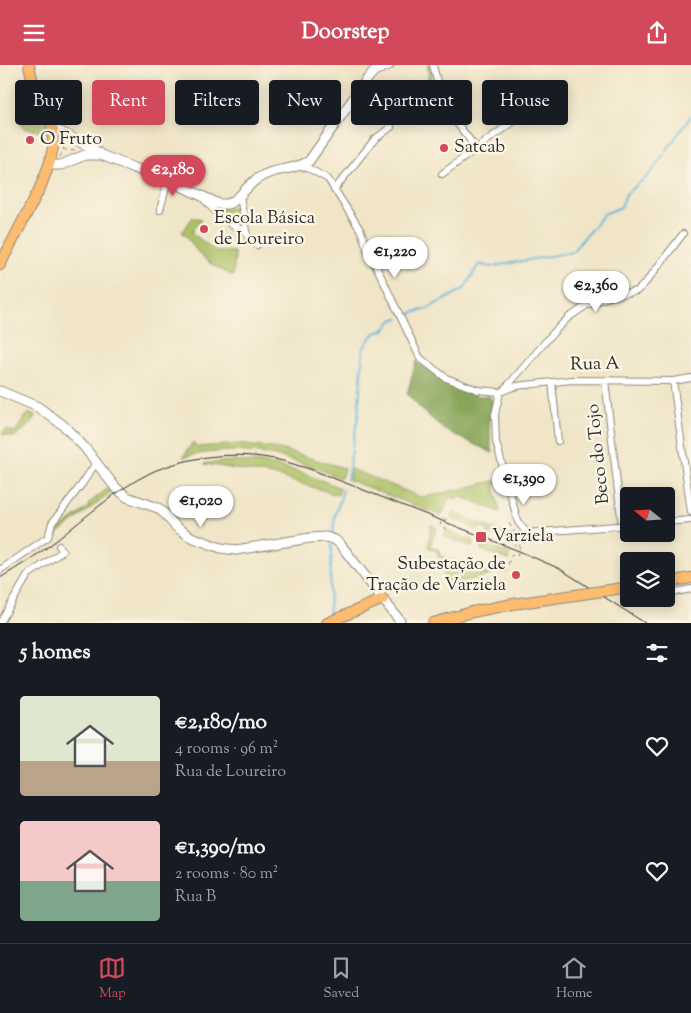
<!DOCTYPE html>
<html lang="en">
<head>
<meta charset="utf-8">
<style>
  :root { --surface:#171b24; --page:#20242c; --text:#f1f3f6; --muted:#9ea1a6; --line:#363941; --accent:#d1495b }
  body { margin:0; font-family:"Sorts Mill Goudy",serif; background:var(--page); color:var(--text); height:100vh; display:flex; flex-direction:column; font-size:19px; white-space:nowrap }
  * { box-sizing:border-box; margin:0 }
  p { font-size:16px; color:var(--muted) }
  .icon { flex:none; width:28px; height:28px; fill:none; stroke:currentColor; stroke-width:2; stroke-linecap:round; stroke-linejoin:round }
  .map { position:relative; height:558px; overflow:hidden }
  .side { display:flex; flex-direction:column; background:var(--surface); flex:1 }
  .side>* { flex:none }
  .top-card { position:absolute; left:15px; top:15px; width:661px; height:45px; display:flex; gap:10px }
  .needle { width:32px; rotate:288deg }
  .tools { position:absolute; left:620px; top:422px; display:grid; gap:10px }
  .tools a { display:grid; place-items:center; width:55px; height:55px; border-radius:5px; background:var(--surface); box-shadow:0 2px 12px #0003; font-size:25px }
  .price { position:absolute; translate:-50% -42px; padding:0 11px; border-radius:18px; background:#fff; color:#222; font-size:16px; line-height:32px; filter:drop-shadow(0 1px 2px #0008) }
  .price::after { content:''; position:absolute; left:50%; top:30px; width:15px; height:11px; margin-left:-8px; background:inherit; clip-path:polygon(0 0,100% 0,50% 100%) }
  .price.selected { background:var(--accent); color:#fff }
  ul { padding:0; list-style:none }
  li { display:flex; align-items:center; gap:15px; height:125px; padding:0 20px }
  li span { display:grid; place-items:center; flex:none; width:140px; height:100px; border-radius:5px; color:#555 }
  li>.icon { margin-inline-start:auto }
  span .icon { width:60px; height:60px; fill:#fffc; stroke-width:1 }
  li b { font-size:21px }
  h2 { display:flex; justify-content:space-between; align-items:center; height:60px; padding:0 20px; font-size:21px }
  .pill { padding:0 18px; border-radius:5px; background:var(--surface); box-shadow:0 2px 12px #0003; font-size:18px; line-height:45px }
  .pill.selected { background:var(--accent); color:#fff }
  header { display:flex; justify-content:space-between; align-items:center; height:65px; padding:0 20px; background:var(--accent); color:#fff; font-size:22px; font-weight:800 }
  .tab-bar { display:flex; justify-content:space-around; align-items:center; height:70px; border-top:1px solid var(--line); background:var(--surface); font-size:14px; color:var(--muted) }
  .tab-bar a { display:grid; justify-items:center; gap:2px }
  .tab-bar .selected { color:var(--accent) }
  .map>svg:first-child { display:block }
  .green { fill:#abc064; stroke:#6b7648 }
  .forest { fill:#88a65a; stroke:#5a6842 }
  .lines { fill:none; stroke-linecap:round; stroke-linejoin:round }
  .stream { stroke:#60b3dc; stroke-width:2 }
  .minor-casing { stroke:#8e8879; stroke-width:8 }
  .tertiary-casing { stroke:#8e8879; stroke-width:11 }
  .primary-casing { stroke:#8e8879; stroke-width:12 }
  .path { stroke:#8e8879; stroke-width:1; stroke-dasharray:4 4; stroke-linecap:butt }
  .minor { stroke:#fff; stroke-width:6 }
  .tertiary { stroke:#fff; stroke-width:9 }
  .primary { stroke:#fdbc70; stroke-width:10 }
  .tram { stroke:#2b2b2b; stroke-width:1 }
  .primary-bridge-casing { stroke:#8e8879; stroke-width:12; stroke-linecap:butt }
  .primary-bridge { stroke:#fdbc70; stroke-width:10 }
  .poi-dot { fill:#d1495b; stroke:#fcf5e5; stroke-width:2 }
  .labels { text-anchor:middle; dominant-baseline:central; stroke-width:5; stroke-linejoin:round; paint-order:stroke }
  .poi-label { font-size:18px; fill:#2b2b2b; stroke:#fcf5e5; text-anchor:start }
  .street-label { font-size:18px; fill:#2b2b2b; stroke:#fcf5e5 }
</style>
</head>
<body>
<header><svg class="icon" aria-label="menu" viewBox="0 0 24 24"><path d="M4 6h16M4 12h16M4 18h16"/></svg>Doorstep<svg class="icon" aria-label="share" viewBox="0 0 24 24"><path d="M12 15V3M7 8l5-5 5 5M5 13v7h14v-7"/></svg></header>
<div class="map">
<svg width="691" height="558" viewBox="0 0 691 558">
  <rect width="100%" height="100%" fill="#fcf5e5"/>
  <filter id="ink" filterUnits="userSpaceOnUse"><feTurbulence type="fractalNoise" baseFrequency=".02" numOctaves="2"/><feDisplacementMap in="SourceGraphic" scale="10" xChannelSelector="R" yChannelSelector="G"/><feConvolveMatrix kernelMatrix="1 2 1 2 8 2 1 2 1" color-interpolation-filters="sRGB"/></filter>
  <filter id="wash" filterUnits="userSpaceOnUse"><feTurbulence type="fractalNoise" baseFrequency=".0096" numOctaves="4" result="noise"/><feDisplacementMap in="SourceGraphic" scale="20" xChannelSelector="R" yChannelSelector="G"/><feGaussianBlur stdDeviation="1.12" result="paint"/><feColorMatrix in="noise" values="0 0 0 0 0 0 0 0 0 0 0 0 0 0 0 0 0 1.4 0 .05"/><feComposite in="paint" operator="in"/></filter>
  <g filter="url(#wash)">
    <rect width="100%" height="100%" fill="#f0e5c7"/>
    <path class="green" d="M427,0h3l5,32 -7,5 -6,-9c4,-9 9,-18 5,-28z
      M36,44c6,8 9,14 11,24l-23,-5 -3,-3z
      M237,140l2,3 2,14 -2,2 -11,-6 -12,-9 1,-2c8,2 13,2 20,-2z
      M193,152l8,2 -8,11v4l23,17 18,1 1,6 -2,18c-13,-7 -27,-13 -36,-25 -6,-7 -7,-13 -15,-19z
      M28,348l7,3 -4,8 -17,13 -12,-3 4,-5 9,3z
      M193,377l4,5 41,-3 42,5 64,19 -3,10c-21,-8 -43,-17 -66,-22 -30,-7 -62,-6 -92,1z
      M232,396c9,1 18,1 27,2 28,3 55,14 81,25l-2,7 -65,-20 -69,-11 4,-1z
      M351,404l70,28 13,-2 69,-16 1,4 -10,2 6,27 -41,-16 -3,3 -7,-2 -7,19 -93,-36z
      M108,423l3,4 -56,44 -2,-2 37,-28 -2,-2z
      M453,448l63,25 -2,5 -27,-10 1,-3 -8,-3 -1,3 -28,-11z
      M431,460l6,3 -7,18 10,4 -1,5 51,20 -34,8 -2,6 -5,1 -12,-39 -9,-4z
      M446,465l28,11 -2,6 -28,-11z
      M483,479l27,10 -2,6 -27,-10z"/>
    <path class="forest" d="M416,296l27,20 35,15h11l4,6 -4,13 2,29 2,9 -48,-23 -24,-21 -14,-15z"/>
    <g class="lines">
      <path class="stream" d="M405,252l6,-4 16,-4 37,-20 15,-25 11,3 82,-15 32,-38 17,-7 5,-13 23,-19 42,-59
        M352,382l6,-30 5,-67 4,-8 8,-9 9,-3 8,-10 6,-2
        M347,415l5,-30
        M333,471l2,-20 8,-26
        M329,550l3,-70"/>
    </g>
  </g>
  <g filter="url(#ink)">
    <g class="lines">
      <defs>
        <path id="minor" d="M433,0l10,40 33,43
          M300,102l8,1 20,11 33,52 7,21 11,20 41,86 26,20 32,12 22,2 16,-6 56,-6 101,1 18,-3
          M442,109l70,-52
          M334,125l40,-50 17,-13
          M240,131l6,35 2,6 9,8
          M203,133c10,12 27,29 43,33
          M160,145l8,-30
          M605,315l17,146
          M673,316l18,131
          M552,317l6,59
          M505,323l5,-5 43,-50 15,-15 19,-13 22,-8 28,-6 9,-9 37,-48
          M500,327l-5,23 1,27 22,80 9,11 102,-8
          M666,457l25,-2
          M0,505l48,-33 4,-14 30,-39 14,-21
          M666,529l25,-5
          M0,558l28,-48 35,-24 -4,-5"/>
        <path id="tertiary" d="M53,65l6,1 36,19 6,5
          M49,100h12l24,-10h16l33,13 34,12 51,24c3,0 6,0 8,0 11,-2 20,-19 30,-25 17,-12 34,-7 52,-18l59,-83 6,-7 15,-6
          M0,326l38,16 25,18 22,23 30,39 12,10 31,11 8,7 10,12 15,10 30,11 15,2 74,-12 16,-1 9,3 5,4 60,77"/>
        <path id="primary" d="M0,200l40,-77 9,-23 4,-17v-18l-6,-18 -14,-29 -4,-18
          M666,517l25,-4
          M603,526l26,-4
          M327,558l56,-24
          M433,558l39,-11 41,-8 69,-10"/>
      </defs>
      <use href="#minor" class="minor-casing"/>
      <use href="#tertiary" class="tertiary-casing"/>
      <use href="#primary" class="primary-casing"/>
      <path class="path" d="M62,77v3l4,1 1,-1
        M63,84l5,2 9,-1
        M60,92l5,-12
        M447,464l-7,-3 3,-8 7,3
        M513,480l7,2
        M498,504l7,3 7,-18 5,2 3,-9 -2,-9 -9,-15"/>
      <use href="#minor" class="minor"/>
      <use href="#tertiary" class="tertiary"/>
      <use href="#primary" class="primary"/>
      <path class="tram" d="M0,513c20,-12 39,-24 57,-38 30,-24 59,-50 93,-67 6,-3 12,-5 18,-7 34,-11 70,-14 106,-7 12,2 24,7 36,10l209,82 41,18 85,54"/>
      <defs>
        <path id="primary-bridge" d="M582,529l21,-3"/>
      </defs>
      <use href="#primary-bridge" class="primary-bridge-casing"/>
      <use href="#primary-bridge" class="primary-bridge"/>
    </g>
  </g>
  <g class="poi-dot">
    <circle cx="30" cy="75" r="5"/>
    <circle cx="444" cy="83" r="5"/>
    <circle cx="204" cy="164" r="5"/>
    <rect x="475" y="466" width="12" height="12" rx="2.5"/>
    <circle cx="516" cy="510" r="5"/>
  </g>
  <g class="labels">
    <g class="poi-label">
      <text x="40" y="75">O Fruto</text>
      <text x="454" y="83">Satcab</text>
      <text x="214" y="154">Escola Básica<tspan x="214" dy="21">de Loureiro</tspan></text>
      <text x="492" y="472">Varziela</text>
      <text x="506" y="500" text-anchor="end">Subestação de<tspan x="506" dy="21">Tração de Varziela</tspan></text>
    </g>
    <g class="street-label">
      <text transform="translate(595 300) rotate(-1)">Rua A</text>
      <text transform="translate(599 389) rotate(-96)">Beco do Tojo</text>
    </g>
  </g>
</svg>
<div class="tools">
<a><svg class="needle" viewBox="-14 -14 28 28"><path d="M0-13l5 13h-10z" fill="#e53935"/><path d="M0 13l5-13h-10z" fill="#9ea1a6"/></svg></a>
<a><svg class="icon" aria-label="layers" viewBox="0 0 24 24"><path d="M12 4l9 5-9 5-9-5zM3 14l9 5 9-5"/></svg></a>
</div>
<b class="price selected" style="left:173px;top:132px">€2,180</b>
<b class="price" style="left:395px;top:214px">€1,220</b>
<b class="price" style="left:596px;top:248px">€2,360</b>
<b class="price" style="left:524px;top:441px">€1,390</b>
<b class="price" style="left:201px;top:463px">€1,020</b>
<div class="top-card">
<a class="pill">Buy</a>
<a class="pill selected">Rent</a>
<a class="pill">Filters</a>
<a class="pill">New</a>
<a class="pill">Apartment</a>
<a class="pill">House</a>
</div>
</div>
<section class="side">
<h2>5 homes<svg class="icon" aria-label="filters" viewBox="0 0 24 24"><path d="M4 7h16M4 17h16"/><circle cx="9" cy="7" r="2"/><circle cx="15" cy="17" r="2"/></svg></h2>
<ul>
<li><span style="background:linear-gradient(#dfe7d0 65%,#b9a48a 0)"><svg class="icon" aria-label="home" viewBox="0 0 24 24"><path d="M3 11l9-7 9 7M6 9v11h12V9"/></svg></span><div><b>€2,180/mo</b><p>4 rooms · 96 m²</p><p>Rua de Loureiro</p></div><svg class="icon" aria-label="heart" viewBox="0 0 24 24"><path d="M12 20l-8-8c-3-5 5-10 8-4 3-6 11-1 8 4z"/></svg></li>
<li><span style="background:linear-gradient(#f6c9c9 60%,#7fa58c 0)"><svg class="icon" aria-label="home" viewBox="0 0 24 24"><path d="M3 11l9-7 9 7M6 9v11h12V9"/></svg></span><div><b>€1,390/mo</b><p>2 rooms · 80 m²</p><p>Rua B</p></div><svg class="icon" aria-label="heart" viewBox="0 0 24 24"><path d="M12 20l-8-8c-3-5 5-10 8-4 3-6 11-1 8 4z"/></svg></li>
</ul>
</section>
<nav class="tab-bar">
<a class="selected"><svg class="icon" aria-label="map" viewBox="0 0 24 24"><path d="M3 6l6-2 6 2 6-2v14l-6 2-6-2-6 2zM9 4v14M15 6v14"/></svg>Map</a>
<a><svg class="icon" aria-label="saved" viewBox="0 0 24 24"><path d="M7 4h10v16l-5-4-5 4z"/></svg>Saved</a>
<a><svg class="icon" aria-label="home" viewBox="0 0 24 24"><path d="M3 11l9-7 9 7M6 9v11h12V9"/></svg>Home</a>
</nav>
</body>
</html>
